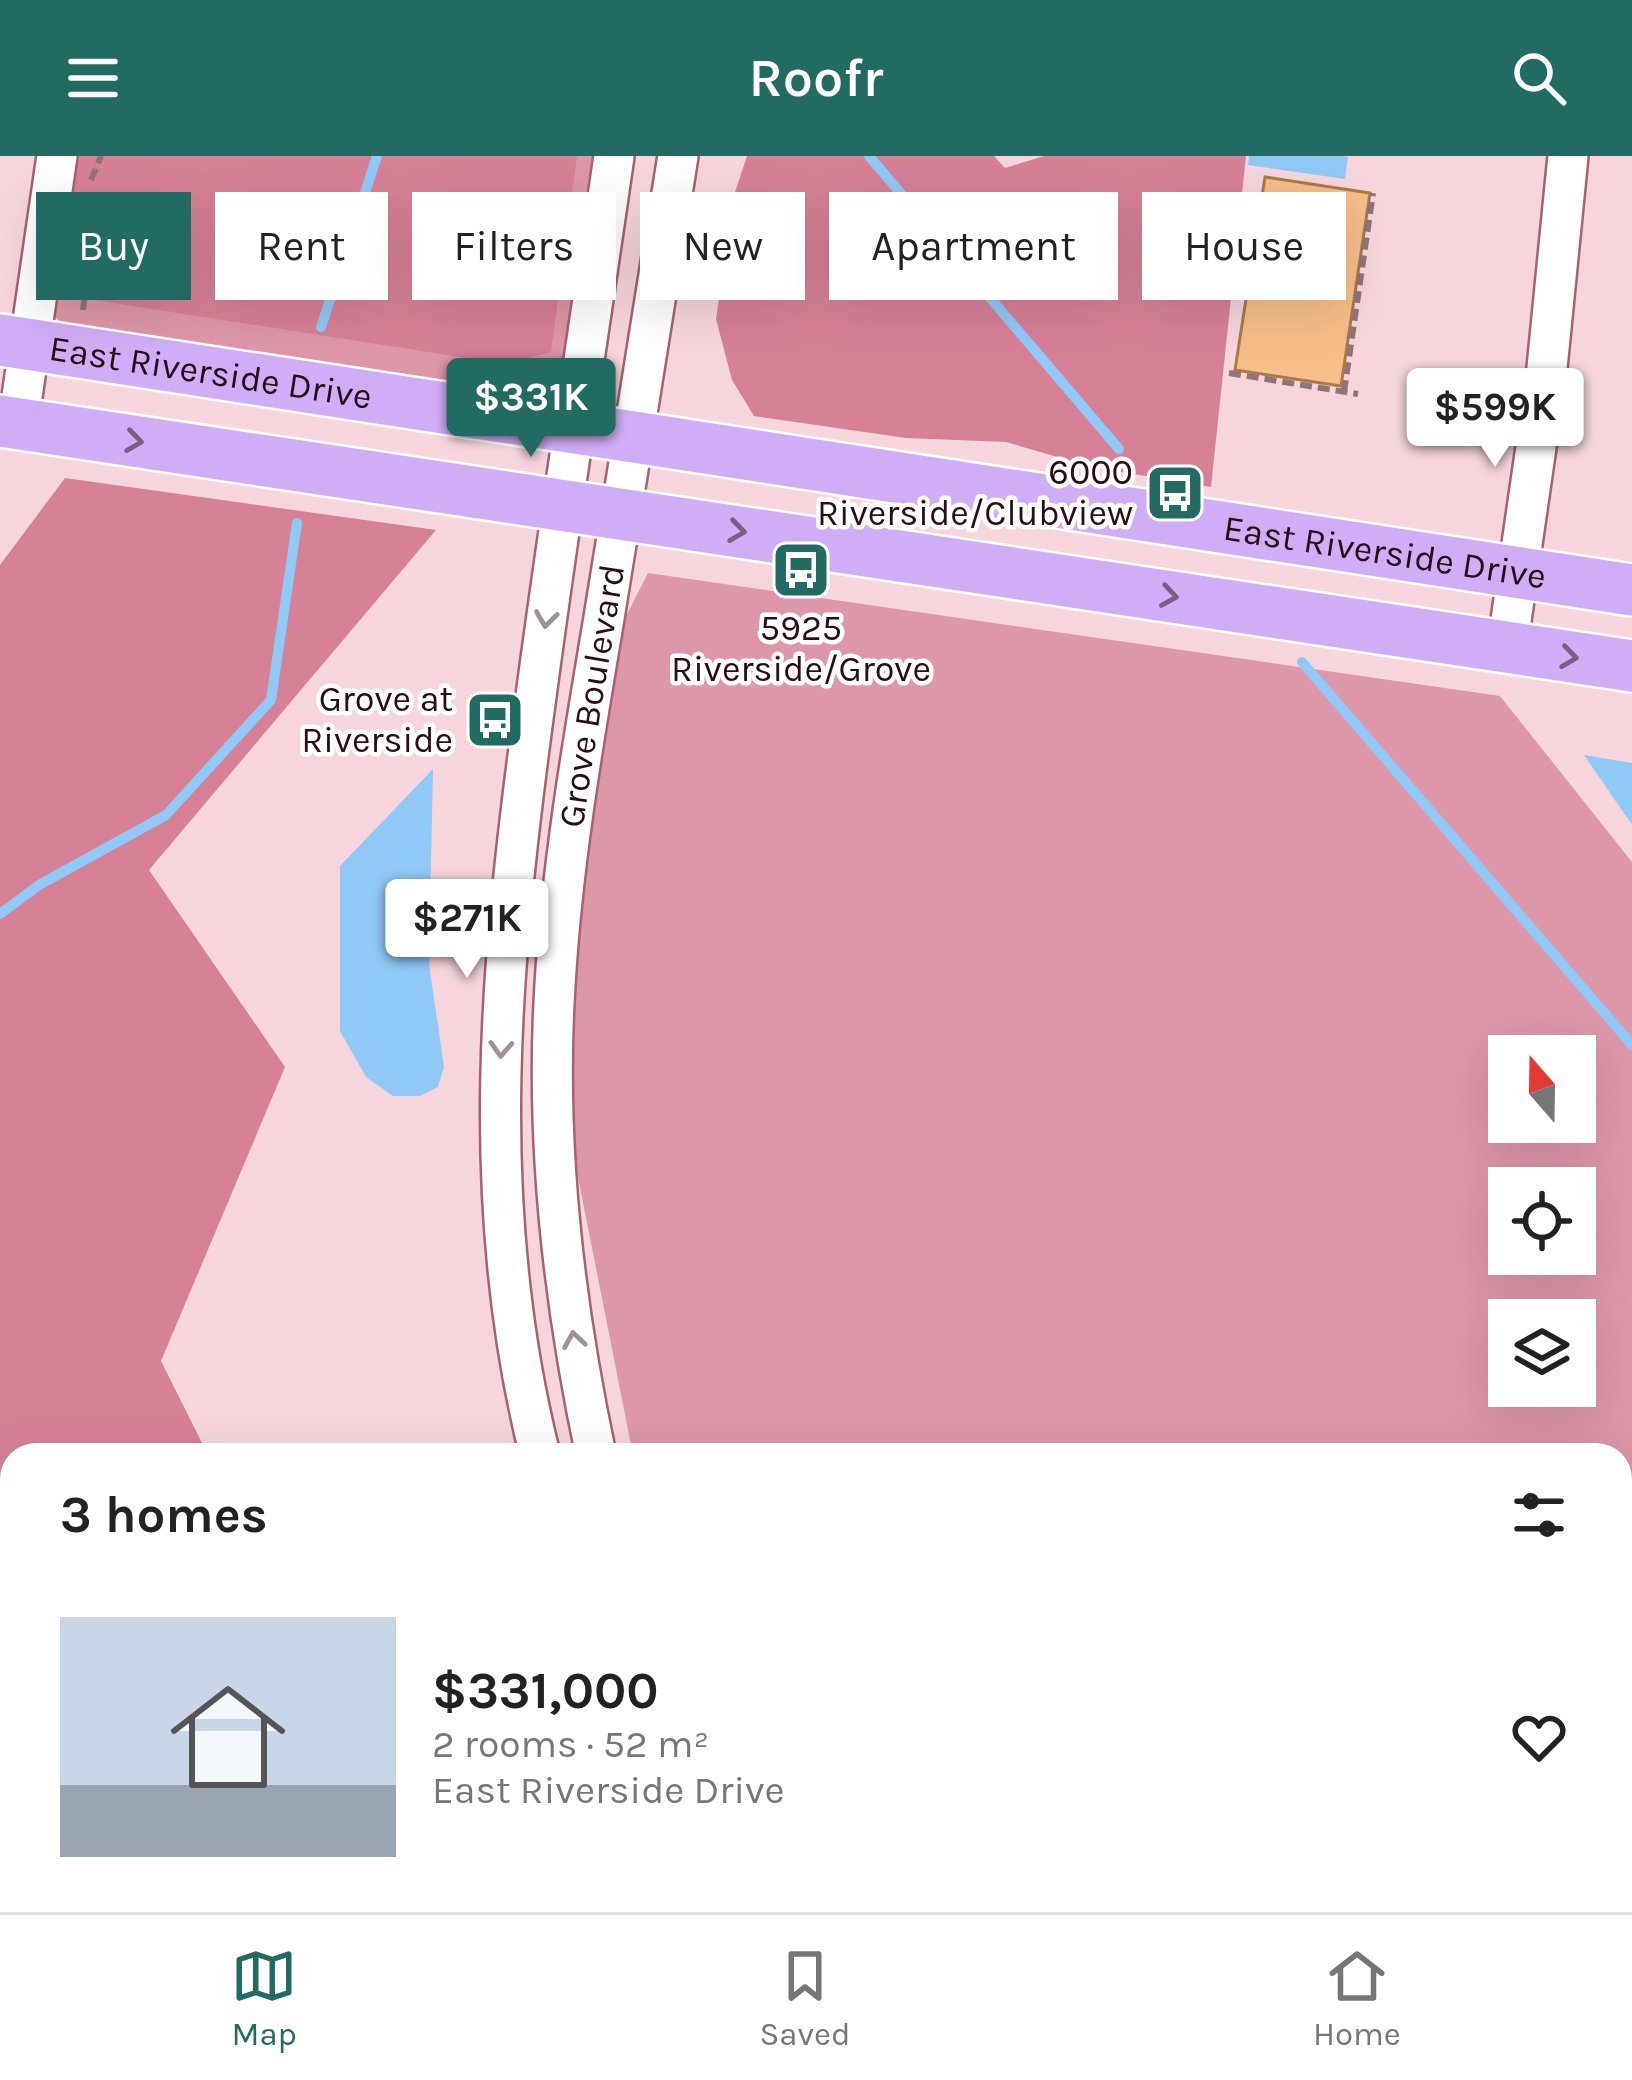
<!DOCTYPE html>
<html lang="en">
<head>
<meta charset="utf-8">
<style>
  :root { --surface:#fff; --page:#f6f6f6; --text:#222; --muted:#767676; --line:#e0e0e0; --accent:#226b62 }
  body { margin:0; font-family:Karla,sans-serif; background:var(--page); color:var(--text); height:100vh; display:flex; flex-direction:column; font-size:45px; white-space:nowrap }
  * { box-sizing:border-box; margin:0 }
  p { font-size:39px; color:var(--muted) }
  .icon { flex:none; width:66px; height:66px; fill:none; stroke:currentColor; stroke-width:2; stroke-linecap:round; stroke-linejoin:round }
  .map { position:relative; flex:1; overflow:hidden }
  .side { position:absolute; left:0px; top:1287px; width:1632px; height:471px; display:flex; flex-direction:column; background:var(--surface); border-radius:36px 36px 0 0; box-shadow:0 12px 48px #0002 }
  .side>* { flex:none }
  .hud { position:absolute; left:36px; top:36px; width:1560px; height:108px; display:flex; gap:24px }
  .needle { width:78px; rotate:340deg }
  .tools { position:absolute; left:1488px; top:879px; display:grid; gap:24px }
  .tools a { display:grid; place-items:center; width:108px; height:108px; border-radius:0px; background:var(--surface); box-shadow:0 12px 48px #0002; font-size:60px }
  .price { position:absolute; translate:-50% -102px; padding:0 27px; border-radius:12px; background:#fff; color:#222; font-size:39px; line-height:78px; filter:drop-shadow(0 3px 6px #0008) }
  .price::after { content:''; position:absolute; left:50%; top:72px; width:36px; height:27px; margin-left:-18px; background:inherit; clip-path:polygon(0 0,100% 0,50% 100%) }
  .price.selected { background:var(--accent); color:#fff }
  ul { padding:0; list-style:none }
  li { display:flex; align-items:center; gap:36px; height:300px; padding:0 60px }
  li span { display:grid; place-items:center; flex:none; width:336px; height:240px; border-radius:0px; color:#555 }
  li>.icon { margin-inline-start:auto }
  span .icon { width:144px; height:144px; fill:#fffc; stroke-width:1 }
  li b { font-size:51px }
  h2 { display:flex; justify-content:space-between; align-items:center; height:144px; padding:0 60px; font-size:51px }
  .tag { padding:0 42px; border-radius:0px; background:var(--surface); box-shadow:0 12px 48px #0002; font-size:42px; line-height:108px }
  .tag.selected { background:var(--accent); color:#fff }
  header { display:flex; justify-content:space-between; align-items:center; height:156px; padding:0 60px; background:var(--accent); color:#fff; font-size:54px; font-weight:600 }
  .tabs { display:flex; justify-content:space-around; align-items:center; height:168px; border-top:3px solid var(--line); background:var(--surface); font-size:33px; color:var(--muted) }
  .tabs a { display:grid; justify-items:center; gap:6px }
  .tabs .selected { color:var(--accent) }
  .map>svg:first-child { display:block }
  .green { fill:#dd97a8; fill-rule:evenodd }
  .forest { fill:#d78197 }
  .water { fill:#90c8f6 }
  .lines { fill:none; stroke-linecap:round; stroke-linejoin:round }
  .stream { stroke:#90c8f6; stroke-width:10 }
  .building { fill:#f6be8a; stroke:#ad7946; stroke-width:3 }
  .minor-casing { stroke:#a86173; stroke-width:44 }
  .major-casing { stroke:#fff; stroke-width:56 }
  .path { stroke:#91737a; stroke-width:6; stroke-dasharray:12 6; stroke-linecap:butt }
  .minor { stroke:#fff; stroke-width:39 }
  .major { stroke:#d0adf7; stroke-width:51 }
  .oneway { stroke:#7c5d86 }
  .oneway2 { stroke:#9f9296 }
  .labels { text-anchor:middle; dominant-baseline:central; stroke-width:9; stroke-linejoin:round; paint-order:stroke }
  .street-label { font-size:36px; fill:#290d15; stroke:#fff }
  .poi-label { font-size:36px; fill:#290d15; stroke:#fff; text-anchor:end }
</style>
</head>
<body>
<header><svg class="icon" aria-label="menu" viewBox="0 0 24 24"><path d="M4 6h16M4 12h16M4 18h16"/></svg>Roofr<svg class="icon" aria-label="search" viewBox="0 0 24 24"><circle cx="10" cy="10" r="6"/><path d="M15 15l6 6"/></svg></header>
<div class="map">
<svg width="1632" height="1756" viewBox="0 0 1632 1756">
  <rect width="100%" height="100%" fill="#f6d6dc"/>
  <path class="green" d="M77,0h519l-32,213 -45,30 -450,-70 -13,-11v-24z
    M648,417l852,123 132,166v1050h-850l-4,-10h842v-447h-987l-79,-399 40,-377zM1509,900h66v66h-66zM1509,1032h66v66h-66zM1509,1164h66v66h-66z"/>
  <path class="forest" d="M77,0h500l-26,196 -46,12 -449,-70z
    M747,0h247l11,12 39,-12h202l-35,331 -119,-20 -86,-25 -100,-4 -152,-22 -22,-36 -16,-61 19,-127z
    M65,322l371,52 -287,340 136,197 -124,294 47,94h-196v447h122l-10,10h-124v-1347z"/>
  <path class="water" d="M1249,0h93l6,1 -3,22 -97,-14z
    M1584,599l48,8v61l-4,-5z
    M433,613l-4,195 15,103 -6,20 -18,9h-27l-27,-19 -26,-46v-165z"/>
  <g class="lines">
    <path class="stream" d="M869,0l250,293
      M321,171l56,-171
      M1302,506l330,383
      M0,758l39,-29 127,-70 105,-115 26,-177"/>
  </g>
  <path class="building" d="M1265,21l105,16 -29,193 -106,-16z"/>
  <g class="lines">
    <defs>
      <g id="minor">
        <path d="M18,268l39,-268"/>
        <path d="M1507,492l39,-270 22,-222"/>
        <path d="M540,1299c-64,-254 -39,-503 -4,-759 24,-180 52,-360 78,-540"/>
        <path id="s1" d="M596,1299c-33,-155 -51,-312 -41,-470 7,-121 28,-242 48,-361 25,-156 51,-312 75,-468"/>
        <path d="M710,1746l6,10"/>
        <path d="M775,1746l6,10"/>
        <path d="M304,1756l14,-10"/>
      </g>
      <g id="major">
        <path id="s2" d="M0,184l1632,250"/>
        <path d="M0,265l1632,245"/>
      </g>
    </defs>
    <use href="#minor" class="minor-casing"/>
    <use href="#major" class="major-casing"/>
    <path class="path" d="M91,24l10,-24
      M83,154l8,-66 -7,-15
      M1229,217l129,21
      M1344,236l29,-199
      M1423,249l63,11"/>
    <use href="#minor" class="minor"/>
    <use href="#major" class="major"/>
  </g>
  <defs><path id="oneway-chevron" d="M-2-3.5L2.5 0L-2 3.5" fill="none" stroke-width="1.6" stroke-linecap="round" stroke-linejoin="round" transform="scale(3)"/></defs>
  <g class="oneway">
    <use href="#oneway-chevron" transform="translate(134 285) rotate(8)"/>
    <use href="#oneway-chevron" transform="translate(737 375) rotate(8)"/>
    <use href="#oneway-chevron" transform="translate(1169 440) rotate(9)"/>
    <use href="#oneway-chevron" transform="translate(1569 501) rotate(8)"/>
  </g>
  <g class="oneway2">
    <use href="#oneway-chevron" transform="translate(546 463) rotate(98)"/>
    <use href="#oneway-chevron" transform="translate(501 893) rotate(93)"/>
    <use href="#oneway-chevron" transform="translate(574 1184) rotate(-99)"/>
  </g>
  <defs>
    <symbol id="bus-square" viewBox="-11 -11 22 22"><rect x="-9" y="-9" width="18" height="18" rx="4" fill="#226b62" stroke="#fff"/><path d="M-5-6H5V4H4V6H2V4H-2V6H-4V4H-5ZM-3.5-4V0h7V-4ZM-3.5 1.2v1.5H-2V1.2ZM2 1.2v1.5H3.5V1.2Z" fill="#fff"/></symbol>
  </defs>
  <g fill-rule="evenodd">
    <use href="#bus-square" x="1142" y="304" width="66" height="66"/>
    <use href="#bus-square" x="768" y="381" width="66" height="66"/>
    <use href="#bus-square" x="462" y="531" width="66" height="66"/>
  </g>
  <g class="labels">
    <g class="street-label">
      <text stroke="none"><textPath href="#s2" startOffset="213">East Riverside Drive</textPath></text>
      <text stroke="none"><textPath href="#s2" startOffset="1401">East Riverside Drive</textPath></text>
      <text stroke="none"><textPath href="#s1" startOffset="765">Grove Boulevard</textPath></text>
    </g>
    <g class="poi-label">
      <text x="1133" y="316">6000<tspan x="1133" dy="41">Riverside/Clubview</tspan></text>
      <text x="801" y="472" text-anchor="middle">5925<tspan x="801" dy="41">Riverside/Grove</tspan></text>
      <text x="453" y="543">Grove at<tspan x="453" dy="41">Riverside</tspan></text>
    </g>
  </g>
</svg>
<div class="tools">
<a><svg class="needle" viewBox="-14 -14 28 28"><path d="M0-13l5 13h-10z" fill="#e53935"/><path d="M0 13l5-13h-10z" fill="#767676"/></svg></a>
<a><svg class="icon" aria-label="locate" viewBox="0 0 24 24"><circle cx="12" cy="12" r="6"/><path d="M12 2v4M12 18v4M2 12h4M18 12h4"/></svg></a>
<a><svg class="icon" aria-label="layers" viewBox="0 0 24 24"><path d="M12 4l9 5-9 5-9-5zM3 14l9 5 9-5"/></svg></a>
</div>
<b class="price selected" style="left:531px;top:304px">$331K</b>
<b class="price" style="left:1495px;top:314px">$599K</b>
<b class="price" style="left:467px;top:825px">$271K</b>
<div class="hud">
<a class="tag selected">Buy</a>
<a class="tag">Rent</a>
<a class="tag">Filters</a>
<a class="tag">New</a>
<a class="tag">Apartment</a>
<a class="tag">House</a>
</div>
<section class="side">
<h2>3 homes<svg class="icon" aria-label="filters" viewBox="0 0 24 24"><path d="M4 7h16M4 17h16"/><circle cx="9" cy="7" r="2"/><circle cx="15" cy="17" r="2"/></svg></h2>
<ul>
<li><span style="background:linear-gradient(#c9d6e8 70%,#9aa5b1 0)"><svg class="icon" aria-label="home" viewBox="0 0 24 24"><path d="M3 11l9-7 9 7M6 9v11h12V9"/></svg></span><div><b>$331,000</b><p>2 rooms · 52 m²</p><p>East Riverside Drive</p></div><svg class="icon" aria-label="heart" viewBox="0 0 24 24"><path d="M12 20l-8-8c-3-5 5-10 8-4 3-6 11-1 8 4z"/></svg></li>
</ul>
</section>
</div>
<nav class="tabs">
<a class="selected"><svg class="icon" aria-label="map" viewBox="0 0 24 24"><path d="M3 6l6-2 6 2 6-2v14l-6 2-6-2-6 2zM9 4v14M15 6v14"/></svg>Map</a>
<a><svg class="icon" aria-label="saved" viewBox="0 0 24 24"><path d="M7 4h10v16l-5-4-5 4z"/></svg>Saved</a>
<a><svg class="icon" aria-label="home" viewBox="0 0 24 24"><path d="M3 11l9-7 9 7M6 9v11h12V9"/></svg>Home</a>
</nav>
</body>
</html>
